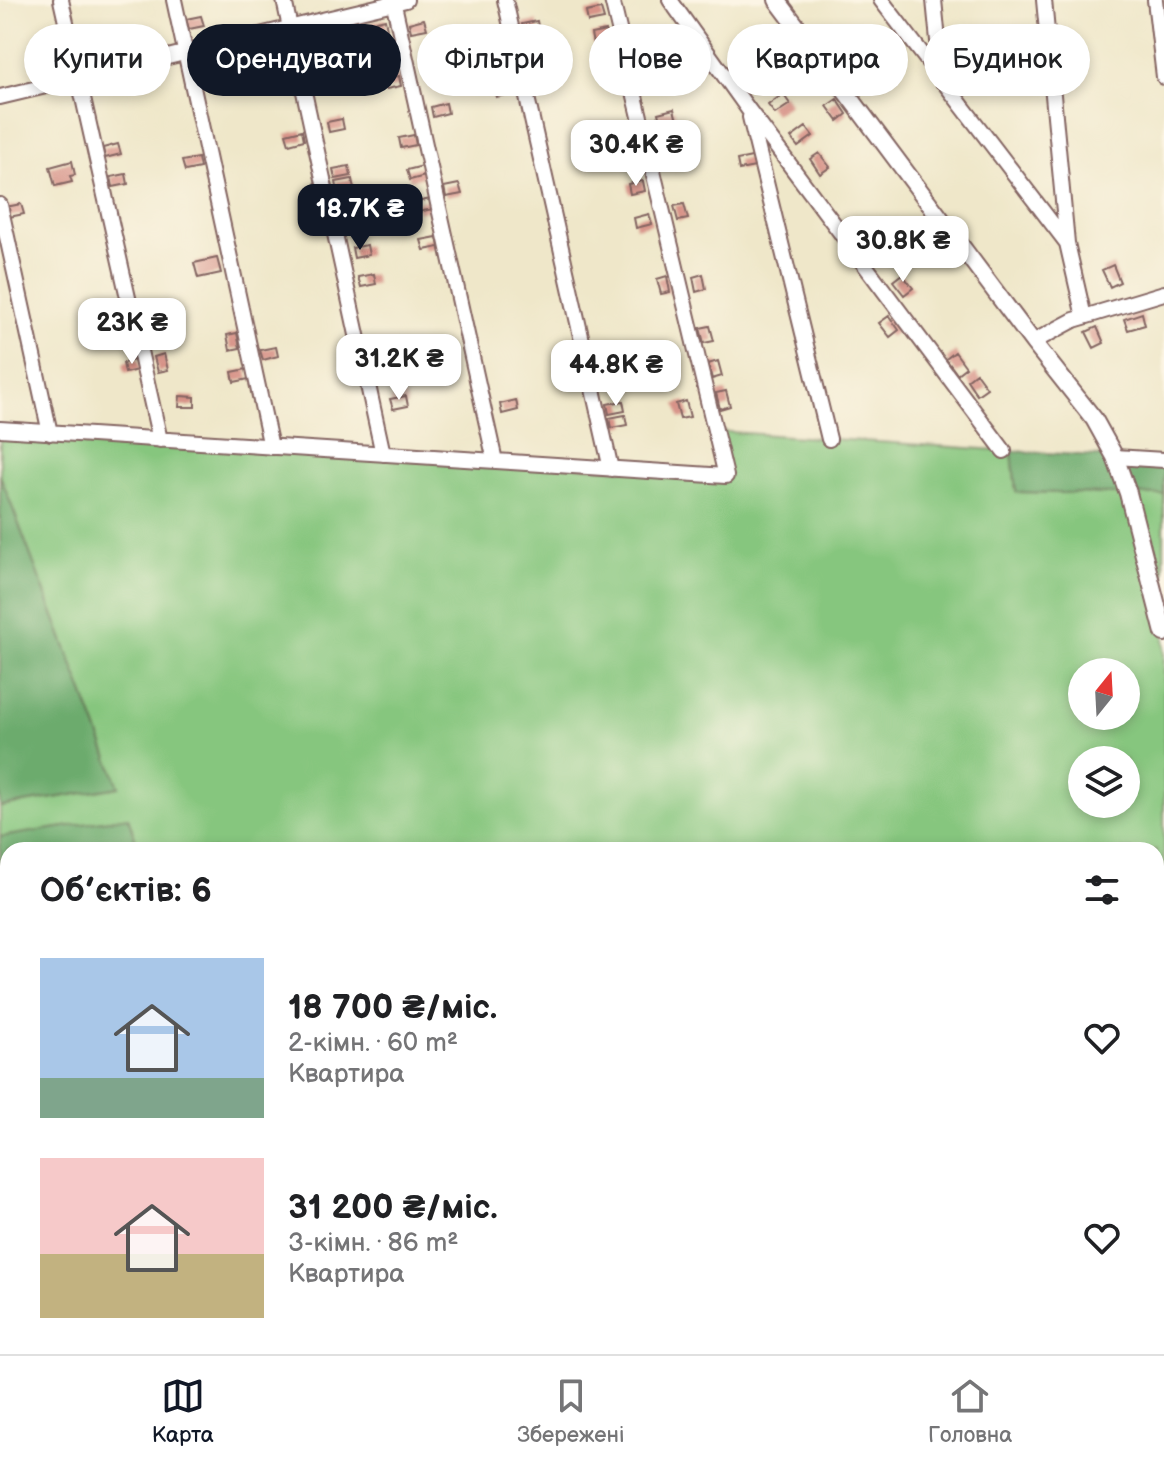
<!DOCTYPE html>
<html lang="uk">
<head>
<meta charset="utf-8">
<style>
  :root { --surface:#fff; --page:#f6f6f6; --text:#202124; --muted:#757577; --line:#e0e0e0; --accent:#111827 }
  body { margin:0; font-family:"Balsamiq Sans",sans-serif; background:var(--page); color:var(--text); height:100vh; display:flex; flex-direction:column; font-size:30px; white-space:nowrap }
  * { box-sizing:border-box; margin:0 }
  p { font-size:26px; color:var(--muted) }
  .icon { flex:none; width:44px; height:44px; fill:none; stroke:currentColor; stroke-width:2; stroke-linecap:round; stroke-linejoin:round }
  .map { position:relative; flex:1; overflow:hidden }
  .details { position:absolute; left:0px; top:842px; width:1164px; height:512px; display:flex; flex-direction:column; background:var(--surface); border-radius:24px 24px 0 0; box-shadow:0 4px 12px #0003 }
  .details>* { flex:none }
  .top-card { position:absolute; left:24px; top:24px; width:1116px; height:72px; display:flex; gap:16px }
  .needle { width:52px; rotate:18deg }
  .controls { position:absolute; left:1068px; top:658px; display:grid; gap:16px }
  .controls a { display:grid; place-items:center; width:72px; height:72px; border-radius:50%; background:var(--surface); box-shadow:0 4px 12px #0003; font-size:40px }
  .price { position:absolute; translate:-50% -68px; padding:0 18px; border-radius:16px; background:#fff; color:#222; font-size:26px; line-height:52px; filter:drop-shadow(0 2px 4px #0008) }
  .price::after { content:''; position:absolute; left:50%; top:48px; width:24px; height:18px; margin-left:-12px; background:inherit; clip-path:polygon(0 0,100% 0,50% 100%) }
  .price.active { background:var(--accent); color:#fff }
  ul { padding:0; list-style:none }
  li { display:flex; align-items:center; gap:24px; height:200px; padding:0 40px }
  li span { display:grid; place-items:center; flex:none; width:224px; height:160px; border-radius:0px; color:#555 }
  li>.icon { margin-inline-start:auto }
  span .icon { width:96px; height:96px; fill:#fffc; stroke-width:1 }
  li b { font-size:34px }
  h2 { display:flex; justify-content:space-between; align-items:center; height:96px; padding:0 40px; font-size:34px }
  .tag { padding:0 28px; border-radius:36px; background:var(--surface); box-shadow:0 4px 12px #0003; font-size:28px; line-height:72px }
  .tag.active { background:var(--accent); color:#fff }
  .tab-bar { display:flex; justify-content:space-around; align-items:center; height:112px; border-top:2px solid var(--line); background:var(--surface); font-size:22px; color:var(--muted) }
  .tab-bar a { display:grid; justify-items:center; gap:4px }
  .tab-bar .active { color:var(--accent) }
  .map>svg:first-child { display:block }
  .green { fill:#86c67e; stroke:#687254; stroke-width:2; fill-rule:evenodd }
  .forest { fill:#6cab6d; stroke:#5b654c; stroke-width:2 }
  .building { fill:#d79287 }
  .lines { fill:none; stroke-linecap:round; stroke-linejoin:round }
  .service-casing { stroke:#846562; stroke-width:11 }
  .minor-casing { stroke:#846562; stroke-width:18 }
  .tertiary-casing { stroke:#846562; stroke-width:20 }
  .service { stroke:#fff; stroke-width:7 }
  .minor { stroke:#fff; stroke-width:14 }
  .tertiary { stroke:#fff; stroke-width:16 }
</style>
</head>
<body>
<div class="map">
<svg width="1164" height="1354" viewBox="0 0 1164 1354">
  <rect width="100%" height="100%" fill="#fcf5e5"/>
  <filter id="ink" filterUnits="userSpaceOnUse"><feTurbulence type="fractalNoise" baseFrequency=".0125" numOctaves="2"/><feDisplacementMap in="SourceGraphic" scale="16" xChannelSelector="R" yChannelSelector="G"/><feConvolveMatrix kernelMatrix="1 2 1 2 8 2 1 2 1" color-interpolation-filters="sRGB"/></filter>
  <filter id="wash" filterUnits="userSpaceOnUse"><feTurbulence type="fractalNoise" baseFrequency=".006" numOctaves="4" result="noise"/><feDisplacementMap in="SourceGraphic" scale="32" xChannelSelector="R" yChannelSelector="G"/><feGaussianBlur stdDeviation="1.8" result="paint"/><feColorMatrix in="noise" values="0 0 0 0 0 0 0 0 0 0 0 0 0 0 0 0 0 1.4 0 .05"/><feComposite in="paint" operator="in"/></filter>
  <g filter="url(#wash)">
    <rect width="100%" height="100%" fill="#efe7c9"/>
    <path class="green" d="M0,429l725,47 -10,-45 297,20 4,41 148,3v430l-8,1v-76h-1017l-11,-33 -128,20v-30l119,-20 -119,-312zM1082,672h44v44h-44zM1082,760h44v44h-44z"/>
    <path class="forest" d="M1012,451l152,9v35l-148,-3z
      M0,475l119,312 -119,20z
      M128,817l11,33h-131v496h313l3,8h-324v-517z"/>
    <g id="blocks">
      <path class="building" d="M601,9l3,10 -16,3 -2,-10z
        M201,16l3,10 -15,3 -3,-10z
        M385,19l2,10 -16,4 -2,-10z
        M424,19l3,10 -16,3 -2,-9z
        M537,21l2,10 -15,4 -2,-11z
        M493,30l3,10 -16,3 -2,-10z
        M606,31l2,10 -15,3 -2,-10z
        M319,36l2,10 -16,3 -2,-10z
        M391,52l2,10 -15,3 -2,-10z
        M616,71l3,10 -16,4 -2,-10z
        M399,76l2,10 -15,3 -3,-10z
        M550,79l3,9 -16,4 -2,-10z
        M509,84l2,10 -15,3 -2,-10z
        M783,94l7,10 -15,10 -7,-9z
        M837,99l10,15 -9,7 -11,-15z
        M446,103l2,10 -15,4 -2,-10z
        M674,109l6,24 -16,4 -6,-24z
        M342,119l2,10 -15,3 -2,-10z
        M806,127l7,9 -15,11 -7,-9z
        M302,130l2,10 -15,4 -3,-10z
        M414,135l2,10 -15,3 -2,-10z
        M118,144l3,10 -16,4 -2,-10z
        M674,147l2,10 -16,3 -2,-10z
        M819,153l11,14 -10,7 -10,-15z
        M752,157l3,10 -16,3 -2,-10z
        M198,158l2,10 -15,3 -3,-10z
        M72,161l3,14 -5,1 2,6 -17,4 -5,-19z
        M349,166l2,10 -16,3 -2,-10z
        M423,166l2,10 -15,4 -3,-10z
        M126,174l2,10 -15,3 -2,-10z
        M352,179l2,10 -16,3 -2,-10z
        M643,181l2,10 -15,3 -2,-10z
        M459,184l3,10 -16,3 -2,-10z
        M431,199l2,10 -15,3 -2,-10z
        M21,204l3,10 -15,3 -3,-10z
        M684,204l4,15 -10,2 -4,-15z
        M649,214l3,10 -16,4 -2,-10z
        M437,237l2,10 -15,3 -3,-10z
        M367,245l2,10 -15,3 -2,-10z
        M217,258l4,15 -23,5 -4,-15z
        M1113,265l7,17 -10,5 -8,-17z
        M374,274l2,10 -15,3 -3,-10z
        M703,274l3,15 -10,3 -3,-15z
        M902,274l11,14 -9,7 -11,-14z
        M667,276l3,16 -9,2 -4,-15z
        M1142,313l3,12 -17,5 -4,-11z
        M889,316l10,14 -9,7 -11,-14z
        M710,326l4,15 -10,2 -4,-15z
        M1097,327l7,16 -10,5 -8,-16z
        M237,333l3,15 -10,2 -3,-15z
        M276,347l2,9 -15,4 -3,-10z
        M955,352l11,15 -9,7 -11,-15z
        M164,354l4,16 -10,2 -4,-15z
        M614,358l3,10 -16,3 -2,-10z
        M138,359l3,10 -16,4 -2,-10z
        M575,361l2,10 -15,3 -3,-10z
        M718,361l4,15 -10,3 -4,-15z
        M396,364l2,10 -15,4 -3,-10z
        M247,369l2,10 -15,3 -2,-10z
        M976,373l11,15 -10,7 -10,-15z
        M726,391l4,15 -10,3 -4,-16z
        M180,396l15,1v10h-16z
        M406,396l2,10 -15,3 -3,-10z
        M516,400l2,10 -16,4 -2,-10z
        M623,401l2,10 -16,3 -2,-10z
        M686,401l4,16 -10,2 -4,-15z
        M625,415l2,10 -16,3 -2,-10z
        M1164,1284v24l-8,1v-23z
        M357,1346l1,8h-21l-1,-5z
        M702,1346h22l1,8h-22z
        M1106,1346h30v2l-29,4z"/>
    </g>
  </g>
  <g filter="url(#ink)">
    <use href="#blocks" fill-opacity="0" stroke="#846562" stroke-width="2"/>
    <g class="lines">
      <defs>
        <path id="service" d="M321,1346l3,8"/>
        <path id="minor" d="M61,0l99,440
          M174,0l97,447
          M284,0l99,454
          M393,0l102,461
          M505,0l106,469
          M670,0l78,109 256,342
          M881,0l186,243
          M934,0l8,81
          M1044,0l23,243 17,74
          M1155,0l9,77
          M0,97l406,-97
          M750,117l79,322
          M0,205l50,228
          M1033,342l41,-22 90,-27
          M0,429l726,47 -114,-476
          M1115,457l49,3
          M1156,990l8,-1
          M1156,1255l8,-1
          M387,1346l2,8
          M536,1346l1,8
          M640,1346l1,8
          M748,1346l1,8
          M855,1346l2,8
          M968,1346l1,8
          M1094,1346l1,8
          M460,1354l56,-8"/>
        <path id="tertiary" d="M777,0l256,342 61,77 21,38 13,36 36,140"/>
      </defs>
      <use href="#service" class="service-casing"/>
      <use href="#minor" class="minor-casing"/>
      <use href="#tertiary" class="tertiary-casing"/>
      <use href="#service" class="service"/>
      <use href="#minor" class="minor"/>
      <use href="#tertiary" class="tertiary"/>
    </g>
  </g>
</svg>
<div class="controls">
<a><svg class="needle" viewBox="-14 -14 28 28"><path d="M0-13l5 13h-10z" fill="#e53935"/><path d="M0 13l5-13h-10z" fill="#757577"/></svg></a>
<a><svg class="icon" aria-label="layers" viewBox="0 0 24 24"><path d="M12 4l9 5-9 5-9-5zM3 14l9 5 9-5"/></svg></a>
</div>
<b class="price" style="left:636px;top:188px">30.4K ₴</b>
<b class="price active" style="left:360px;top:252px">18.7K ₴</b>
<b class="price" style="left:903px;top:284px">30.8K ₴</b>
<b class="price" style="left:132px;top:366px">23K ₴</b>
<b class="price" style="left:399px;top:402px">31.2K ₴</b>
<b class="price" style="left:616px;top:408px">44.8K ₴</b>
<div class="top-card">
<a class="tag">Купити</a>
<a class="tag active">Орендувати</a>
<a class="tag">Фільтри</a>
<a class="tag">Нове</a>
<a class="tag">Квартира</a>
<a class="tag">Будинок</a>
</div>
<section class="details">
<h2>Об’єктів: 6<svg class="icon" aria-label="filters" viewBox="0 0 24 24"><path d="M4 7h16M4 17h16"/><circle cx="9" cy="7" r="2"/><circle cx="15" cy="17" r="2"/></svg></h2>
<ul>
<li><span style="background:linear-gradient(#a9c7e8 75%,#7fa58c 0)"><svg class="icon" aria-label="home" viewBox="0 0 24 24"><path d="M3 11l9-7 9 7M6 9v11h12V9"/></svg></span><div><b>18 700 ₴/міс.</b><p>2-кімн. · 60 m²</p><p>Квартира</p></div><svg class="icon" aria-label="heart" viewBox="0 0 24 24"><path d="M12 20l-8-8c-3-5 5-10 8-4 3-6 11-1 8 4z"/></svg></li>
<li><span style="background:linear-gradient(#f6c9c9 60%,#c2b280 0)"><svg class="icon" aria-label="home" viewBox="0 0 24 24"><path d="M3 11l9-7 9 7M6 9v11h12V9"/></svg></span><div><b>31 200 ₴/міс.</b><p>3-кімн. · 86 m²</p><p>Квартира</p></div><svg class="icon" aria-label="heart" viewBox="0 0 24 24"><path d="M12 20l-8-8c-3-5 5-10 8-4 3-6 11-1 8 4z"/></svg></li>
</ul>
</section>
</div>
<nav class="tab-bar">
<a class="active"><svg class="icon" aria-label="map" viewBox="0 0 24 24"><path d="M3 6l6-2 6 2 6-2v14l-6 2-6-2-6 2zM9 4v14M15 6v14"/></svg>Карта</a>
<a><svg class="icon" aria-label="saved" viewBox="0 0 24 24"><path d="M7 4h10v16l-5-4-5 4z"/></svg>Збережені</a>
<a><svg class="icon" aria-label="home" viewBox="0 0 24 24"><path d="M3 11l9-7 9 7M6 9v11h12V9"/></svg>Головна</a>
</nav>
</body>
</html>
